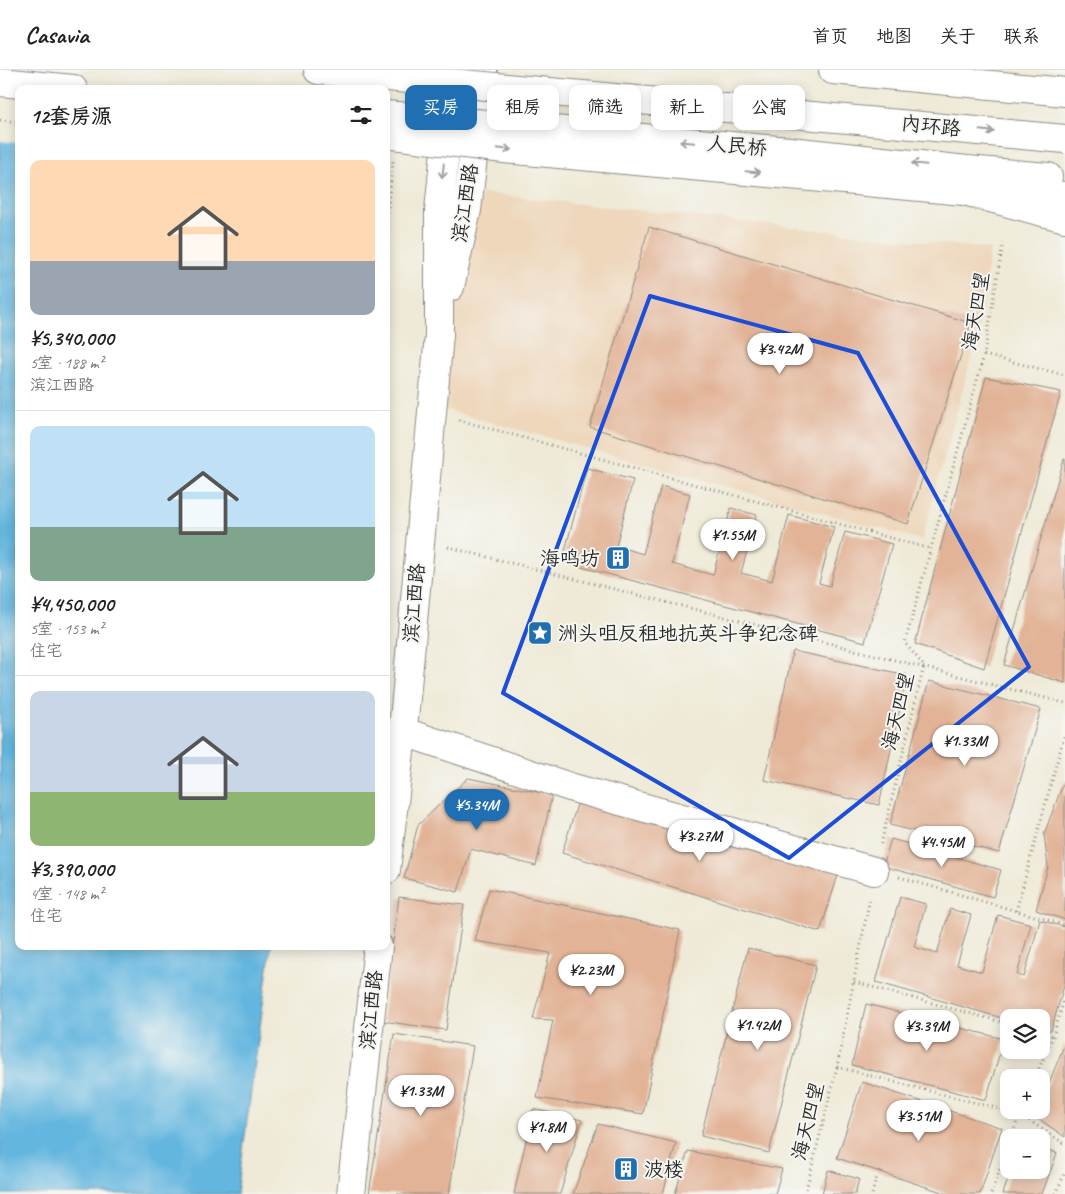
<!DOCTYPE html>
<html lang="zh">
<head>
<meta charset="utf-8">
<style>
  :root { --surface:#fff; --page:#f2f2f2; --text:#222; --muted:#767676; --line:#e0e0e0; --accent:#1f6fb2 }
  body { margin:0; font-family:Caveat,"LXGW WenKai TC",sans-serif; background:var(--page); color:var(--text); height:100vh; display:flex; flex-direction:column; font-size:19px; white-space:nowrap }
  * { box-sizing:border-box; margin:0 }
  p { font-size:16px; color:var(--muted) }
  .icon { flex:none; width:28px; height:28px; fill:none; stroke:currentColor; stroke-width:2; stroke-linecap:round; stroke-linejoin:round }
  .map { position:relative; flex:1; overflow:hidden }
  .details { position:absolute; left:15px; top:15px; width:375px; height:865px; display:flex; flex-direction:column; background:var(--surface); border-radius:10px; box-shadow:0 2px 12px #0003 }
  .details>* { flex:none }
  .banner { position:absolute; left:405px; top:15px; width:475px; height:45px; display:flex; gap:10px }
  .controls { position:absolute; left:1000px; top:939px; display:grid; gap:10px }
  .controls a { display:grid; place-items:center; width:50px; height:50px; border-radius:10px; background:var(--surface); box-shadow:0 2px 12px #0003; font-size:25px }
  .price { position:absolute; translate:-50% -42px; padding:0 11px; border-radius:18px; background:#fff; color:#222; font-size:16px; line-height:32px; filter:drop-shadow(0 1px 2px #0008) }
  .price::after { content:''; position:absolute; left:50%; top:30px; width:15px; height:11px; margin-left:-8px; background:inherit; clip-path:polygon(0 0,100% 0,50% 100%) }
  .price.current { background:var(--accent); color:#fff }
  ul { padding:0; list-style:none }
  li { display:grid; align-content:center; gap:10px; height:265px; padding:0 15px }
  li+li { border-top:1px solid var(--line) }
  li span { display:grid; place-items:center; height:155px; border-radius:10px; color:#555 }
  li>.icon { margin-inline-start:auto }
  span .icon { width:90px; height:90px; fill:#fffc; stroke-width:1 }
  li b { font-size:21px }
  h2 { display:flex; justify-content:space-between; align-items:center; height:60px; padding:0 15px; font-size:21px }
  .tag { padding:0 18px; border-radius:10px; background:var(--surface); box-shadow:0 2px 12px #0003; font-size:18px; line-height:45px }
  .tag.current { background:var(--accent); color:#fff }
  header { display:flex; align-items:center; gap:30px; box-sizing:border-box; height:70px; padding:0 25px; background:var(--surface); border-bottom:1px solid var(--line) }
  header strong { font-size:24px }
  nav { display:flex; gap:28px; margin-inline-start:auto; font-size:18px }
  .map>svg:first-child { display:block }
  .built { fill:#eed7bb }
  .water { fill:#64b6df; stroke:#487085 }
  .pier { fill:#efead7 }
  .building { fill:#e2b396 }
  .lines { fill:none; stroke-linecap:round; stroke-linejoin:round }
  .minor-casing { stroke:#8d8a81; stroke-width:30 }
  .major-casing { stroke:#8d8a81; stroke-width:30 }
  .highway-casing { stroke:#8d8a81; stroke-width:30 }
  .path { stroke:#8d8a81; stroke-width:3; stroke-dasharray:1 4; stroke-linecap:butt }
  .minor { stroke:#fff; stroke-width:28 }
  .major { stroke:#fff; stroke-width:28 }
  .highway { stroke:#fff; stroke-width:28 }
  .major-bridge-casing { stroke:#8d8a81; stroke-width:30; stroke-linecap:butt }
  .highway-bridge-casing { stroke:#8d8a81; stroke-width:30; stroke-linecap:butt }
  .major-bridge { stroke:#fff; stroke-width:28 }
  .highway-bridge { stroke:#fff; stroke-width:28 }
  .oneway { stroke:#a0a0a0 }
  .marked { fill:none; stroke:#1d4ed8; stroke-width:4; stroke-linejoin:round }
  .labels { text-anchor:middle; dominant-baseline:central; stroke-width:4; stroke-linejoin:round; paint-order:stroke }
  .street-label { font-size:20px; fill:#2b2b2b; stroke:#f6f6f2 }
  .poi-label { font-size:20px; fill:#2b2b2b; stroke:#f6f6f2; text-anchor:start }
</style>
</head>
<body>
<header>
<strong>Casavia</strong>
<nav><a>首页</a><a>地图</a><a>关于</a><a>联系</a></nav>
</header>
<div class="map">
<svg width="1065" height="1124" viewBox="0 0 1065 1124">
  <rect width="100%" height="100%" fill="#f6f6f2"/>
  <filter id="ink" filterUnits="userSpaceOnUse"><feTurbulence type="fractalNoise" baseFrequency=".02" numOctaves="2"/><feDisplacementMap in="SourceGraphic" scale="10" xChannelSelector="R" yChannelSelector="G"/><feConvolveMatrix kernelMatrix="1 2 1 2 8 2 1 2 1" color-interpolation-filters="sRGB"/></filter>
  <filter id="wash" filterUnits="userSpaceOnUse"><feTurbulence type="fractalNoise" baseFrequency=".0096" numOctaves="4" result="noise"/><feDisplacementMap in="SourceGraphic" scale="20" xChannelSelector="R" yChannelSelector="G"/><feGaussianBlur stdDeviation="1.12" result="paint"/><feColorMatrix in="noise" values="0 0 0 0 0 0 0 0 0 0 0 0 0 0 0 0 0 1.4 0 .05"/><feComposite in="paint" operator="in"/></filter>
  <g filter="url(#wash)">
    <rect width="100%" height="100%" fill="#efead7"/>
    <path class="built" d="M482,123l508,56 -13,87 -55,204 -483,-132 8,-71z"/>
    <path class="water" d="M0,0l19,19v857h252l-34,248h-237z"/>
    <path class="pier" d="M0,0h385l-3,19h-363v54l-19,-2z"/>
    <g id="blocks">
      <path class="building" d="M649,157l322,96 -63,201 -318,-97z
        M986,307l75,15 -77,276 -69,-24z
        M1064,389h1v224l-61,-18z
        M587,398l46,12 -17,66 27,8 18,-68 29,8 -18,70 41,11 18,-67 26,7 -16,58 31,8 17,-66 45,12 -15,56 11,3 15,-54 47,12 -27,98 -303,-80z
        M793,581l114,24 -28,130 -115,-25z
        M929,611l112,28 -42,144 -109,-28z
        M468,708l84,17 -16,71 -65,-17 -13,43 -54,-14 14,-53z
        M1065,709v141l-29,-10 12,-43 -4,-33z
        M581,722l258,80 -19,60 -258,-79z
        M891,769l110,31 -8,27 -110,-31z
        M489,819l191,41 -37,184 -106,-16 16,-78 -20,-1 17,-66 -75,-12z
        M399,827l65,8 -18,125 -64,-9z
        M900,827l26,7 -12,43 23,7 13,-45 21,6 -14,50 25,7 16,-57 33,9 -14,51 7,2 16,-57 25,7v55l-14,49 -10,-2v-11h-32v2l-133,-38z
        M748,878l68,17 -47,188 -68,-17z
        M866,934l138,35 -18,61 -134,-35z
        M394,964l79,12 -24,148h-80z
        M1065,973v94l-29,-20 2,-7h3v-7z
        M862,1012l140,46 -22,66h-32l-111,-36z
        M533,1039l49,11 -22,74h-46z
        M598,1054l78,19 -13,51h-90z
        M1041,1077l16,6 -15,41h-39l8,-24h30z
        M688,1081l94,18 -7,25h-100z
        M828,1100l31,9 -4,15h-33z"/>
    </g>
  </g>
  <g filter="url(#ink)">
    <use href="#blocks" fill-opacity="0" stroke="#8d8a81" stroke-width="1"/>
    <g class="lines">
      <defs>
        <path id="minor" d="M401,661l172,57 301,83"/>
        <path id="major" d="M0,12l73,7
          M967,100l81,7
          M964,121l101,27
          M1018,122l47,4
          M450,217l17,-77 16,-140
          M386,800l19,-161 34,-374v-124l14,-141
          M351,1124l27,-248"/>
        <path id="highway" d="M318,0l80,8
          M833,0l232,22"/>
      </defs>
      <use href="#minor" class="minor-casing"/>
      <use href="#major" class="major-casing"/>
      <use href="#highway" class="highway-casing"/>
      <path class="path" d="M0,50l19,2
        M386,157l7,-66
        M984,285l81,20
        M459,350l472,129
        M448,477l617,156
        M881,774l43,-178 -19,-23 79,-288 19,-112
        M899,807l166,48
        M1016,841l49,-178
        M854,912l155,42
        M1041,963l12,3
        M837,997l182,47 46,30
        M1035,1008l18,-42 12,-39
        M1011,1068l10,-28
        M805,1124l32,-127 33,-170
        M872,1124l5,-18
        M991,1124l18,-50
        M1056,1124l9,-22"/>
      <use href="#minor" class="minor"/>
      <use href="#major" class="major"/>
      <use href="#highway" class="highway"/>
      <defs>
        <path id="major-bridge" d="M386,45l404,36 177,19
          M386,64l118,15 460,42"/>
        <path id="highway-bridge" d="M398,8l667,61"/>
      </defs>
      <use href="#major-bridge" class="major-bridge-casing"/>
      <use href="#highway-bridge" class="highway-bridge-casing"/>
      <use href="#major-bridge" class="major-bridge"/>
      <use href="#highway-bridge" class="highway-bridge"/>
    </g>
    <defs><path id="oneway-shaft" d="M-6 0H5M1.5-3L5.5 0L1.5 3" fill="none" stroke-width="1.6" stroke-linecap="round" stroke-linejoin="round" transform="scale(1.25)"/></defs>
    <g class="oneway">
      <use href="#oneway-shaft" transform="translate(987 61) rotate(6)"/>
      <use href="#oneway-shaft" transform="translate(687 72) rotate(-175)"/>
      <use href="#oneway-shaft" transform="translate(504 79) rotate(6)"/>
      <use href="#oneway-shaft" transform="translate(919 94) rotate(-174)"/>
      <use href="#oneway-shaft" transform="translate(443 101) rotate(96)"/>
      <use href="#oneway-shaft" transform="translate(753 102) rotate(5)"/>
    </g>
  </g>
  <path class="marked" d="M650,226l208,57 171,314 -240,191 -286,-165z"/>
  <defs>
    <symbol id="building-square" viewBox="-11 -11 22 22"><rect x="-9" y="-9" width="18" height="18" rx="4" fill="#1f6fb2" stroke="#f6f6f2"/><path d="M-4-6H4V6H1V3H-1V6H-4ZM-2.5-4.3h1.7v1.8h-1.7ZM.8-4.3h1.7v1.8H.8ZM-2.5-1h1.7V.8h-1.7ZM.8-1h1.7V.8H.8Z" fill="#fff"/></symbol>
    <symbol id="sight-square" viewBox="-11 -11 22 22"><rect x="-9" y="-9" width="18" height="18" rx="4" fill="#1f6fb2" stroke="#f6f6f2"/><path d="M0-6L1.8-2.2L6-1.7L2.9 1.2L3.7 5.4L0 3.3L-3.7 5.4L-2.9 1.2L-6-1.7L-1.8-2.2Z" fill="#fff"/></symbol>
  </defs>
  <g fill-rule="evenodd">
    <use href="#building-square" x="604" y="474" width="28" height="28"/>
    <use href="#sight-square" x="526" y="549" width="28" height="28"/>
    <use href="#building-square" x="612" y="1085" width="28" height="28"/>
  </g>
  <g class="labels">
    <g class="street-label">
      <text transform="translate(931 56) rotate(6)">内环路</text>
      <text transform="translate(737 76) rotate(5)">人民桥</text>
      <text transform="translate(465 133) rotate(-81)">滨江西路</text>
      <text transform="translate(976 241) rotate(-80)">海天四望</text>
      <text transform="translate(414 533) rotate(-85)">滨江西路</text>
      <text transform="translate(898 641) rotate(-76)">海天四望</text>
      <text transform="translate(371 940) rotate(-84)">滨江西路</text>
      <text transform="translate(808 1051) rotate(-76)">海天四望</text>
    </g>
    <g class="poi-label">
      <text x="600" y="488" text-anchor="end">海鸣坊</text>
      <text x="558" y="563">洲头咀反租地抗英斗争纪念碑</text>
      <text x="644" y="1099">波楼</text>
    </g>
  </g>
</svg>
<div class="controls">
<a><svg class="icon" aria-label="layers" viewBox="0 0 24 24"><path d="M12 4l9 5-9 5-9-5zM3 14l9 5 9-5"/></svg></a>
<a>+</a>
<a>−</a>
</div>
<b class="price" style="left:780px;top:305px">¥3.42M</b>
<b class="price" style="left:733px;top:491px">¥1.55M</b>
<b class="price" style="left:965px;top:697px">¥1.33M</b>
<b class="price current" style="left:477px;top:761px">¥5.34M</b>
<b class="price" style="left:700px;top:792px">¥3.27M</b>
<b class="price" style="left:942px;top:798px">¥4.45M</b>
<b class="price" style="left:591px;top:926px">¥2.23M</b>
<b class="price" style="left:758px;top:981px">¥1.42M</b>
<b class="price" style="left:927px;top:982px">¥3.39M</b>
<b class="price" style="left:421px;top:1047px">¥1.33M</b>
<b class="price" style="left:919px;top:1072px">¥3.51M</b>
<b class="price" style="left:547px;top:1083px">¥1.8M</b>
<div class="banner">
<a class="tag current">买房</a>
<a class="tag">租房</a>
<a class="tag">筛选</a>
<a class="tag">新上</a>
<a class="tag">公寓</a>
</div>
<section class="details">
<h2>12套房源<svg class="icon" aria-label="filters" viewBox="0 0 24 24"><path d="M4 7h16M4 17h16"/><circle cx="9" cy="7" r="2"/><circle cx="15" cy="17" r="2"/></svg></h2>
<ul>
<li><span style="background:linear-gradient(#ffd9b3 65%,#9aa5b1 0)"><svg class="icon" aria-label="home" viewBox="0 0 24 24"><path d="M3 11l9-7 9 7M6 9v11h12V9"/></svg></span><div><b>¥5,340,000</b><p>5室 · 188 m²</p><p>滨江西路</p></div></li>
<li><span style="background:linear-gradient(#bfe0f5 65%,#7fa58c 0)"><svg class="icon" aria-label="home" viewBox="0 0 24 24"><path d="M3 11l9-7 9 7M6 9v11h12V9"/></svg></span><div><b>¥4,450,000</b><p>5室 · 153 m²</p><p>住宅</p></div></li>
<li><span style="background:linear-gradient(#c9d6e8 65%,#8fb573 0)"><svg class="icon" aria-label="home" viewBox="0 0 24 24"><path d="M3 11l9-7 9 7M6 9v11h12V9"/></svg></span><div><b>¥3,390,000</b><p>4室 · 148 m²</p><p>住宅</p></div></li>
</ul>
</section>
</div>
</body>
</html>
